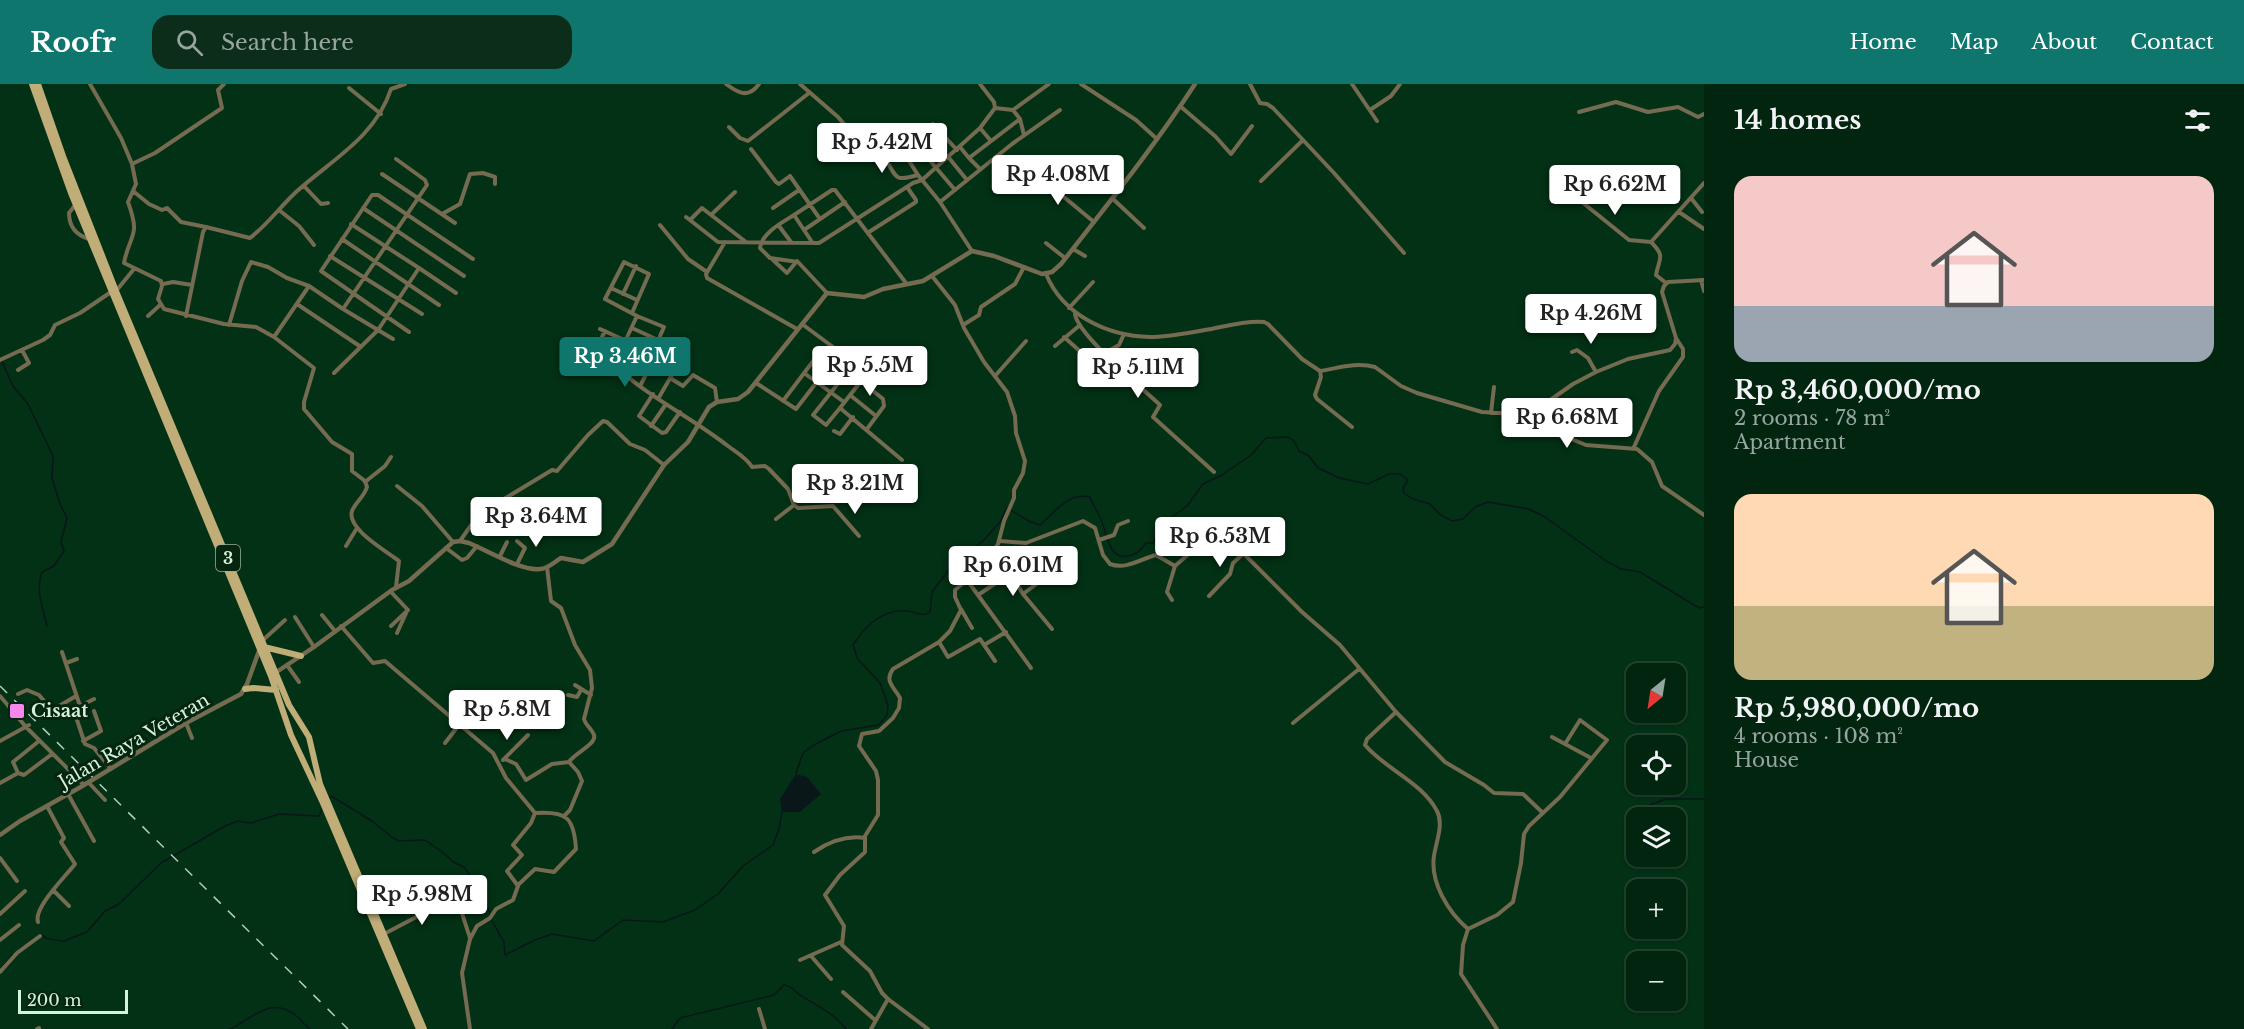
<!DOCTYPE html>
<html lang="en">
<head>
<meta charset="utf-8">
<style>
  :root { --surface:#022510; --page:#0c2d19; --text:#f1f3f6; --muted:#96a59f; --line:#234230; --accent:#0f766e }
  body { margin:0; font-family:"Libre Baskerville",serif; background:var(--page); color:var(--text); height:100vh; display:flex; flex-direction:column; font-size:22px; white-space:nowrap }
  * { box-sizing:border-box; margin:0 }
  p { font-size:20px; color:var(--muted) }
  .icon { flex:none; width:33px; height:33px; fill:none; stroke:currentColor; stroke-width:2; stroke-linecap:round; stroke-linejoin:round }
  .map { position:relative; flex:1; overflow:hidden }
  .panel { display:flex; flex-direction:column; background:var(--surface); width:540px }
  .panel>* { flex:none }
  .needle { width:39px; rotate:210deg }
  .controls { position:absolute; left:1626px; top:579px; display:grid; gap:12px }
  .controls a { display:grid; place-items:center; width:60px; height:60px; border-radius:12px; background:var(--surface); box-shadow:0 2px 4px #0004,0 0 0 2px var(--line); font-size:30px }
  .scale { position:absolute; left:18px; bottom:15px; width:110px; box-sizing:border-box; padding-left:6px; border:3px solid #d5f2db; border-top:0; font-size:16px; line-height:21px; white-space:nowrap; color:#d5f2db; -webkit-text-stroke:4px #062511; paint-order:stroke }
  .price { position:absolute; translate:-50% -51px; padding:0 14px; border-radius:6px; background:#fff; color:#222; font-size:20px; line-height:39px; filter:drop-shadow(0 2px 3px #0008) }
  .price::after { content:''; position:absolute; left:50%; top:36px; width:18px; height:14px; margin-left:-9px; background:inherit; clip-path:polygon(0 0,100% 0,50% 100%) }
  .price.selected { background:var(--accent); color:#fff }
  ul { padding:0; list-style:none }
  li { display:grid; align-content:center; gap:12px; height:318px; padding:0 30px }
  li span { display:grid; place-items:center; height:186px; border-radius:18px; color:#555 }
  li>.icon { margin-inline-start:auto }
  span .icon { width:108px; height:108px; fill:#fffc; stroke-width:1 }
  li b { font-size:26px }
  h2 { display:flex; justify-content:space-between; align-items:center; height:72px; padding:0 30px; font-size:26px }
  header { display:flex; align-items:center; gap:36px; box-sizing:border-box; height:84px; padding:0 30px; background:var(--accent); color:#fff }
  header strong { font-size:28px }
  nav { display:flex; gap:33px; margin-inline-start:auto; font-size:21px }
  .search { width:420px; height:54px; background:var(--page); display:flex; align-items:center; gap:15px; box-sizing:border-box; padding:0 21px; border-radius:18px; color:var(--muted); font-size:22px }
  main { display:flex; flex:1; min-height:0 }
  .map>svg:first-child { display:block }
  .water { fill:#09171a }
  .lines { fill:none; stroke-linecap:round; stroke-linejoin:round }
  .stream { stroke:#09171a; stroke-width:1.5 }
  .minor { stroke:#746b51; stroke-width:4 }
  .tertiary { stroke:#746b51; stroke-width:4.5 }
  .primary { stroke:#c0ad77; stroke-width:6 }
  .rail { stroke:#afcfb8; stroke-width:1.5; stroke-dasharray:10 10; stroke-linecap:butt }
  .poi-dot { fill:#f788eb; stroke:#062511; stroke-width:2 }
  .labels { text-anchor:middle; dominant-baseline:central; stroke-width:6; stroke-linejoin:round; paint-order:stroke }
  .shield { fill:#062511; stroke:#97b49e; stroke-width:1.5 }
  .shield-label { font-size:16px; font-weight:bold; fill:#d5f2db }
  .poi-label { font-size:18px; font-weight:bold; fill:#d5f2db; stroke:#062511; text-anchor:start }
  .street-label { font-size:18px; fill:#d5f2db; stroke:#062511 }
</style>
</head>
<body>
<header>
<strong>Roofr</strong>
<div class="search"><svg class="icon" aria-label="search" viewBox="0 0 24 24"><circle cx="10" cy="10" r="6"/><path d="M15 15l6 6"/></svg>Search here</div>
<nav><a>Home</a><a>Map</a><a>About</a><a>Contact</a></nav>
</header>
<main>
<div class="map">
<svg width="1704" height="945" viewBox="0 0 1704 945">
  <rect width="100%" height="100%" fill="#033115"/>
  <path class="water" d="M796,690l11,3 14,17 -21,18h-18l-2,-13z"/>
  <g class="lines">
    <path class="stream" d="M2,278l11,24 15,18 25,52 -1,22 8,26 7,14 -6,24 3,9 -10,15 -12,6c-7,19 1,35 5,54
      M796,689l7,-20 11,-8 27,-14 38,-6 8,-10 1,-10 -8,-22 -23,-25 -4,-13c12,-19 30,-36 54,-34 9,0 14,7 23,1l2,-20 22,-29 30,-23 16,-18 7,-14 22,13 11,4c15,-13 28,-33 50,-28 3,9 9,16 12,25 5,12 7,38 26,34 9,-2 13,-6 18,-13h7l13,-22 21,-15 16,-22 19,-9 29,-20 15,-17 22,-1 6,4 5,10 10,5 8,11 22,11 29,6 21,-10h11l8,6 -5,8 1,5 9,6 17,5 9,10 13,7 11,-2 12,-12 13,-5 41,7 16,8 61,44 15,8 19,3 54,33 6,3 4,-1
      M330,714l1,-2 41,25 21,17 6,3 26,-1 20,14 8,8 11,5 18,25 8,22
      M1639,725l27,-10h38
      M491,835l13,23 1,13 30,-15 17,-6 42,7 29,-21 40,2 32,-12 24,-17 24,-27 30,-21 6,-16 3,-17
      M40,850l8,5 16,2 23,-9 18,-21 14,-7 42,-41 64,-37 13,-5 13,2 28,-9 40,2 3,-7
      M2,883l10,-12
      M230,945c23,-11 40,-33 65,-14 6,4 9,10 15,14
      M672,945l8,-11 94,-23 10,-10c8,1 10,6 16,10 17,11 33,17 46,34"/>
    <path class="minor" d="M90,0l31,54 11,26 4,20 -8,18c13,36 2,30 -4,61l37,18 1,5 -4,13 6,10 60,15 32,3 18,10 40,31 -10,34v7l28,33 20,12v17l13,10 2,6c-3,10 -12,16 -15,24 -6,18 36,41 47,50l-3,26
      M726,0c12,9 22,15 33,0
      M800,0l38,33 29,34 7,6 11,1c12,20 9,24 33,17l22,27 32,49
      M1081,0l55,36 21,19
      M1250,0l10,19 7,1 6,4 61,65 70,80
      M1352,0l25,37
      M349,4l32,26
      M1180,22l35,30 16,18 21,-28
      M995,24l18,2 36,-26
      M1013,26l7,9 4,16
      M1370,26l21,-14 9,-12
      M1579,28l37,-10 32,10 30,-5 20,10 6,-3
      M933,40l24,26
      M729,43l11,11 8,3 61,-48
      M980,44l11,13
      M960,63l9,11 51,-39
      M751,65l25,33 3,2 11,-8
      M926,71l19,-18
      M949,74l18,22
      M969,74l11,11
      M132,80l23,-11 67,-45 -4,-18 6,-6
      M1035,89l59,49
      M382,90l73,49
      M918,91l-14,-22 11,-10 40,47
      M790,92l30,43
      M1261,97l42,-41
      M304,102l17,18 7,-1
      M133,107l16,13 13,6 5,-2 14,14 25,5
      M1112,114l32,30
      M1577,114l52,42 22,2
      M1691,114l11,14
      M940,118l72,-58 48,-34
      M76,120l-7,9c0,14 7,22 20,26
      M363,124l101,68
      M773,124l26,-18
      M279,126l20,16 15,19
      M1679,128l25,17
      M442,130l18,-10 10,-30 13,-1 12,4v7
      M712,130l23,-22
      M794,131c-13,8 -32,18 -34,33l10,10 28,4 29,31
      M686,133l32,25 101,1 94,-60 9,-3 58,-52 15,-20 -1,-6 -14,-18
      M690,136l12,-12 44,34
      M660,141l28,34 19,13
      M779,142l12,16
      M804,146l41,-28
      M869,148l47,-30v-2l-9,-13
      M342,155l97,66
      M725,158l-19,32 1,4 90,51
      M812,158l-18,-27 38,-25h3l71,93
      M1046,159l19,15
      M1073,165l12,7
      M330,172l92,58
      M773,176l14,13 10,-12
      M419,184l37,25
      M1046,190c17,41 61,62 104,63 18,0 37,-4 55,-7 18,-3 41,-10 59,-8l4,2 34,35 18,12c19,-3 36,-9 55,-4l26,19 16,7 65,19 38,2 19,-6 34,-24 23,-12 32,-13 42,-9 5,-6 1,-6 -14,-46 2,-6 4,-4 36,-2
      M1701,196l3,11
      M1666,199l-10,-8c3,-17 10,-18 -5,-33l53,-59
      M163,200l10,-2 19,3
      M611,204l26,12
      M116,207l18,-22
      M623,210l13,-28
      M297,220l64,43
      M1069,224l24,-26
      M343,225l50,30
      M632,229l17,-39 -25,-12 -19,37 32,17 -23,49c34,32 77,52 114,81 8,6 19,12 24,21l13,-1 4,3 19,20 6,16 4,3 35,-2 26,30
      M1075,230c2,20 68,75 85,91l-7,12 61,55
      M148,232l12,-11
      M186,232l17,-84 3,-5 44,11c17,-13 30,-31 46,-46 35,-32 79,-54 95,-103l14,-5
      M637,232l27,11 -10,23v9l-14,27
      M802,240l62,46 1,5 -4,6 22,18 1,7 -17,23
      M229,241l13,-44 9,-19 17,5 19,11 22,8
      M963,241l16,-10 2,-8 34,-23 9,-17
      M632,244l26,12
      M600,245l53,24
      M409,248l-88,-61 51,-76h6l95,64
      M274,253l35,-51 34,23 84,-124 -2,-5 -29,-21
      M1064,253l36,32
      M600,257l5,-10
      M1055,262l25,-21
      M1572,268l5,-2 11,8 8,14
      M1105,269l14,-8 5,-11
      M0,276l43,-20 7,-5 5,-10 25,-12 31,-21
      M609,278l-8,12 -17,-8 6,-12c8,3 16,7 24,11
      M18,286l11,-7 -7,-13
      M1320,287l1,6 -6,18 2,4 35,28
      M334,289l44,-43 41,-62 -68,-44
      M804,289l40,29
      M628,292l14,-28
      M995,292l31,-35
      M670,294l13,8 10,-11 22,13 2,14
      M756,299l40,26 37,-48 28,20 -21,27 62,52
      M653,310l-14,22 23,17 4,-1 14,-20
      M850,311l26,21
      M658,315l22,-38
      M783,317l37,-49 13,9
      M840,324l-14,17 -13,-10 35,-44
      M1491,329l3,-26
      M1520,330l7,11 5,3 37,10 17,7 51,4 15,13 10,24 42,29
      M651,342l15,-22
      M834,347l6,3 13,-17
      M1634,363l25,-56 24,-34v-8l-7,-11
      M365,398l20,-16 6,-9
      M397,402l25,20 31,36
      M776,435l18,-14
      M1099,456l15,-5 4,-10 10,-4
      M460,457l14,-20 30,-22 48,-29 5,1 31,-36 15,-14 4,1 23,22 15,6 19,15
      M1000,457l26,2 57,-22 12,7 8,27 7,9c17,6 30,-5 46,-9l19,11 40,-35 5,-1 82,82 38,33 56,67 49,50 39,23 10,8 29,1 20,19
      M346,462l11,-18
      M446,464l16,12 5,-2 10,-12
      M996,465l27,45 29,35
      M500,472l7,-14
      M517,480l8,-16 -8,-7
      M1008,482l19,-10
      M547,483l4,34 10,7 14,37 15,25 2,18 -8,31c2,7 8,10 10,16 3,9 -19,18 -25,27l9,10 4,9 -12,29 -6,6
      M967,496l64,88
      M391,508l17,18 -17,16
      M1023,510l20,-15
      M978,511l33,-22
      M1209,512l21,-22 3,-11 10,-9
      M1172,516l-5,-8 8,-26
      M961,525l11,19
      M322,531l13,16
      M295,533l19,30
      M341,542l32,37 12,-2 108,92 13,25 29,35 -4,10 -18,22 9,10 -15,16 11,15 -5,14 -17,9 -6,9 -13,8 -7,13 -8,34 8,56
      M397,549l10,-22
      M262,557l23,-21
      M939,558l9,15 32,-18 15,22
      M984,561l22,-13
      M62,568l18,54 -5,8 10,30 9,4 17,21
      M66,579l11,-4
      M287,581l12,17
      M575,601l16,10
      M18,610l9,-4 12,5 12,14
      M568,611l9,2 4,-7
      M0,612l26,31 58,58
      M80,622l14,-7
      M1396,628l-29,27 -2,6c20,24 57,37 72,66 7,13 -1,31 -3,45 -4,26 14,56 34,73l-5,16 -2,29 36,55
      M39,634l37,-22
      M186,639l6,15
      M1293,639l66,-54
      M1552,653l39,21
      M0,657l29,-16
      M39,657l-26,21 5,11 6,2 28,-21
      M83,657l18,-10 -7,-20
      M445,659l14,-18
      M505,675l11,5 10,16 26,-16 17,-2
      M503,676l25,-25
      M0,699l18,-10
      M89,699l16,17
      M68,710l26,47
      M814,768c16,-11 32,-17 51,-14
      M0,774l17,23
      M518,801l17,-16 19,3 22,-23c-2,-31 -9,-38 -40,-36
      M54,807l15,15
      M366,807l14,-8
      M0,830l25,-23
      M38,838c-5,-14 28,-46 37,-58l-14,-22 3,-4 -17,-32
      M1468,845l29,-14 16,-13 8,-39 3,-29 5,-8 31,-29 47,-57 -27,-20 -15,24
      M384,850l70,-37 3,1 13,40
      M0,856l19,-15
      M811,872l20,23
      M800,876l41,-18
      M0,888l17,-19 23,-17
      M843,908l32,28
      M759,925l6,20
      M37,945l2,-1
      M871,945l17,-30
      M928,945l-40,-30 -6,-6 -12,-22 -28,-26 2,-19 -19,-31 15,-20 25,-23v-16l13,-21v-35l-2,-9 -17,-25 3,-12 17,-3 14,-13 6,-10 1,-10c-6,-11 -16,-17 -7,-29l46,-27 11,-11 11,-21 -6,-13v-7l28,-23 15,-23 6,-23 10,-23v-8l9,-17 2,-12 -9,-28 -1,-17 -8,-24 -23,-30 -20,-34 -9,-23 -23,-29"/>
    <path class="tertiary" d="M275,589l39,-26 78,-57 17,-9 44,-39 7,-1 9,2c19,8 52,28 71,26 8,0 14,-7 21,-11l22,4 29,-18 52,-79 24,-23 21,-35 8,-5 21,-3 10,-7 79,-99 37,4 19,-8 40,-8 49,-30 22,5 48,18 10,-2 9,-8c46,-59 93,-117 134,-180
      M0,751l20,-14 59,-33 107,-65 55,-29 6,-10 12,-33"/>
    <path class="primary" d="M32,0l39,109 200,483 20,59 32,68 96,226
      M38,0l25,72 53,135 173,414 20,32 11,47 104,245
      M264,563l37,9
      M245,605l8,-1 23,2"/>
    <path class="rail" d="M0,602l348,343"/>
  </g>
  <rect class="poi-dot" x="9" y="619" width="16" height="16" rx="3"/>
  <g class="labels">
    <rect class="shield" x="216" y="461" width="24" height="26" rx="4.5"/>
    <g class="shield-label">
      <text x="228" y="474">3</text>
    </g>
    <g class="poi-label">
      <text x="31" y="627">Cisaat</text>
    </g>
    <g class="street-label">
      <text transform="translate(134 657) rotate(-30)">Jalan Raya Veteran</text>
    </g>
  </g>
</svg>
<div class="controls">
<a><svg class="needle" viewBox="-14 -14 28 28"><path d="M0-13l5 13h-10z" fill="#e53935"/><path d="M0 13l5-13h-10z" fill="#96a59f"/></svg></a>
<a><svg class="icon" aria-label="locate" viewBox="0 0 24 24"><circle cx="12" cy="12" r="6"/><path d="M12 2v4M12 18v4M2 12h4M18 12h4"/></svg></a>
<a><svg class="icon" aria-label="layers" viewBox="0 0 24 24"><path d="M12 4l9 5-9 5-9-5zM3 14l9 5 9-5"/></svg></a>
<a>+</a>
<a>−</a>
</div>
<div class="scale">200 m</div>
<b class="price" style="left:882px;top:90px">Rp 5.42M</b>
<b class="price" style="left:1058px;top:122px">Rp 4.08M</b>
<b class="price" style="left:1615px;top:132px">Rp 6.62M</b>
<b class="price" style="left:1591px;top:261px">Rp 4.26M</b>
<b class="price selected" style="left:625px;top:304px">Rp 3.46M</b>
<b class="price" style="left:870px;top:313px">Rp 5.5M</b>
<b class="price" style="left:1138px;top:315px">Rp 5.11M</b>
<b class="price" style="left:1567px;top:365px">Rp 6.68M</b>
<b class="price" style="left:855px;top:431px">Rp 3.21M</b>
<b class="price" style="left:536px;top:464px">Rp 3.64M</b>
<b class="price" style="left:1220px;top:484px">Rp 6.53M</b>
<b class="price" style="left:1013px;top:513px">Rp 6.01M</b>
<b class="price" style="left:507px;top:657px">Rp 5.8M</b>
<b class="price" style="left:422px;top:842px">Rp 5.98M</b>
</div>
<section class="panel">
<h2>14 homes<svg class="icon" aria-label="filters" viewBox="0 0 24 24"><path d="M4 7h16M4 17h16"/><circle cx="9" cy="7" r="2"/><circle cx="15" cy="17" r="2"/></svg></h2>
<ul>
<li><span style="background:linear-gradient(#f6c9c9 70%,#9aa5b1 0)"><svg class="icon" aria-label="home" viewBox="0 0 24 24"><path d="M3 11l9-7 9 7M6 9v11h12V9"/></svg></span><div><b>Rp 3,460,000/mo</b><p>2 rooms · 78 m²</p><p>Apartment</p></div></li>
<li><span style="background:linear-gradient(#ffd9b3 60%,#c2b280 0)"><svg class="icon" aria-label="home" viewBox="0 0 24 24"><path d="M3 11l9-7 9 7M6 9v11h12V9"/></svg></span><div><b>Rp 5,980,000/mo</b><p>4 rooms · 108 m²</p><p>House</p></div></li>
</ul>
</section>
</main>
</body>
</html>
